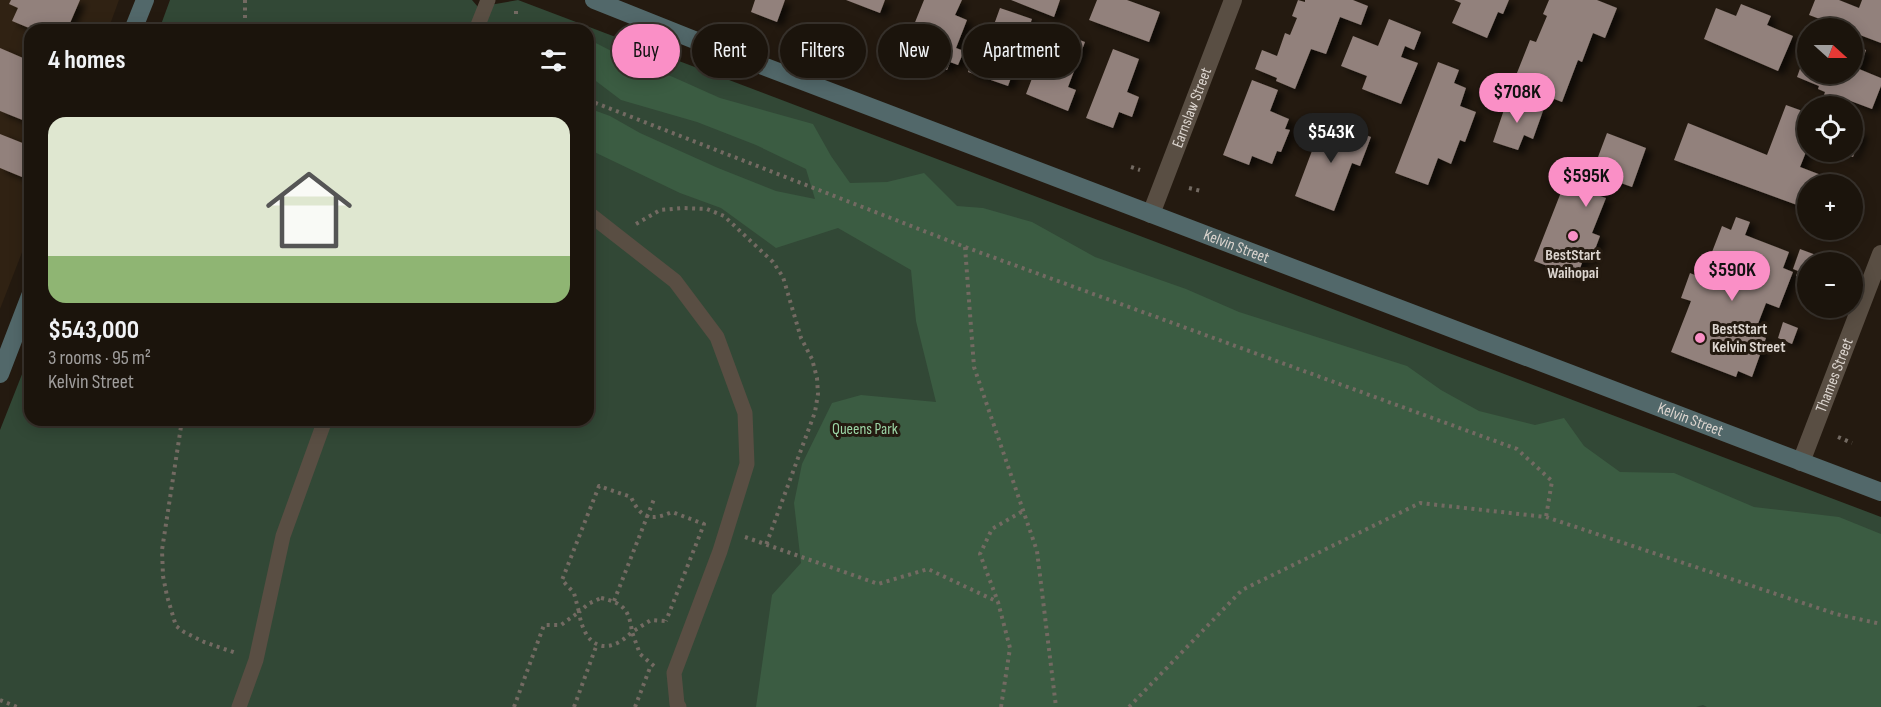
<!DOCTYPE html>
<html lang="en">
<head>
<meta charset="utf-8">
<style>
  :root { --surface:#1b140c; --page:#241d15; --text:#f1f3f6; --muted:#a09e9d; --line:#39332d; --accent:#fa8fc6 }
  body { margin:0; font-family:"Sofia Sans Condensed",sans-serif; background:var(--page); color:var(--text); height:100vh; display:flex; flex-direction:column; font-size:22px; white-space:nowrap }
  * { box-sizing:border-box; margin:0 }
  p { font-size:20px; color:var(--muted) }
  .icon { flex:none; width:33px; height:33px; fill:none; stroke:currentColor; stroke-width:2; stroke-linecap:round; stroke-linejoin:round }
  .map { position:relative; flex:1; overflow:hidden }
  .panel { position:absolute; left:24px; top:24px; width:570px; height:402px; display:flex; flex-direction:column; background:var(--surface); border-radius:18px; box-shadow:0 3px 15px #0003,0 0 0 2px var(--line) }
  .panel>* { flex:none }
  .hud { position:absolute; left:612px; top:24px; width:570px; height:54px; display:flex; gap:12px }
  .needle { width:39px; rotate:111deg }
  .tools { position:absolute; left:1797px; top:18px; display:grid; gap:12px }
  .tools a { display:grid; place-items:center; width:66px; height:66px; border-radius:50%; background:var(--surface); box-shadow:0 3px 15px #0003,0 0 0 2px var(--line); font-size:30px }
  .price { position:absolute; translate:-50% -51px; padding:0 14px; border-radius:21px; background:var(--accent); color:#111; font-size:20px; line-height:39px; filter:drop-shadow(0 2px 3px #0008) }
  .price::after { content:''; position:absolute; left:50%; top:36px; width:18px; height:14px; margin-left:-9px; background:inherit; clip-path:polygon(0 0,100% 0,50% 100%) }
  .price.selected { background:#222; color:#fff }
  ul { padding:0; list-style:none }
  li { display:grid; align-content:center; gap:12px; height:318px; padding:0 24px }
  li span { display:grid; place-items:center; height:186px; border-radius:18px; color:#555 }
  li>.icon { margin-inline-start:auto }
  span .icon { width:108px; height:108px; fill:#fffc; stroke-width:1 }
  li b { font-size:26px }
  h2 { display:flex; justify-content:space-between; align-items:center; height:72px; padding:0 24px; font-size:26px }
  .chip { padding:0 21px; border-radius:27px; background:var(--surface); box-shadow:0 3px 15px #0003,0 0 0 2px var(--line); font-size:21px; line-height:54px }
  .chip.selected { background:var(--accent); color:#111 }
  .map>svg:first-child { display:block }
  .built { fill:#302213 }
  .green { fill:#324836 }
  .forest { fill:#3b5c42 }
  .building { fill:#92817b; filter:url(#shadow) }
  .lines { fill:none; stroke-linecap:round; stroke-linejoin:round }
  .path { stroke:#736a62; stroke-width:4; stroke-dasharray:3 4.5; stroke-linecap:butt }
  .lane { stroke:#594e43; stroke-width:15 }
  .street { stroke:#594e43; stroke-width:18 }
  .secondary { stroke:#52686a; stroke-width:18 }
  .poi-dot { fill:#fa8fc6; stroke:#241a10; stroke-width:2 }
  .labels { text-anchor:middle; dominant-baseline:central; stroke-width:6; stroke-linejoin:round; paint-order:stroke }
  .street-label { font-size:16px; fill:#dcd5cf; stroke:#241a10 }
  .poi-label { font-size:16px; font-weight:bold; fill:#dcd5cf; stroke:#241a10 }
  .park-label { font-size:16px; fill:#9bd4a5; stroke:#241a10 }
</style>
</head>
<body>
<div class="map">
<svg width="1881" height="707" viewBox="0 0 1881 707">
  <defs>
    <filter id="shadow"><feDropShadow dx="6" dy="4" stdDeviation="3" flood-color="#0009"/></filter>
  </defs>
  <rect width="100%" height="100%" fill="#241a10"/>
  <path class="built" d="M0,0h119l-11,30h-78v202l-30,77z"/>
  <path class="green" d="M170,0h302l6,7 40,-7 1363,517v190h-1881v-277l30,-76v66h558v-390h-429z"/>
  <path class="forest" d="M588,39l41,21 44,17 47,21 93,26 18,32 19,27 37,-1 37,-9 33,33 26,2 49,14 63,35 91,32 53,23 168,54 34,24 38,21 56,14 29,-7 20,28 36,26 54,1 80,34 85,10 42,17v173h-174l-4,-2 -7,2h-940l16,-112 29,-32 -7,-60 8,-39 30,-61 29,-8 75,7 -20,-81 -5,-51 -73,-42 -62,20 -55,-40 -41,-15 -92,-44v-41l22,8 30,17 78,35 58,23 39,8 -9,-30 -50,-24 -59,-23 -76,-22 -33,-25z"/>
  <path class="building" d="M11,0h69l-13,30h-33l-22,-9 6,-13 -9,-4z
    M755,0h30l-8,22 -26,-10z
    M846,0h39l-5,13z
    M924,0h38l-7,15 12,5 -11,28 8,3 -6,14 -8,-3 -3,8 -44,-18z
    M1011,0h49l-6,17z
    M1097,0h30l33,12 -11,30 -60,-22z
    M1298,0l7,2v-2h48l15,6 -7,19 -21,-8 -14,37 -15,-5 -16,40 -19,-8 1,-3 -22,-9 7,-19 15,6 8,-23 5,2 7,-17 -5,-2z
    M1454,0h55l-6,14 -5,-2 -11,26 -35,-15 9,-20z
    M1549,0h48l20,8 -12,30 -12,-5 -11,29 -4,-2 -16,42 -49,-19 17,-43 6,2 11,-26 -4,-2z
    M1815,0h24l20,8 3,-8h19v43l-29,-11v-4h-8l-35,-13z
    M1741,4l30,12 -4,9 26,11 -15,35 -74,-32 12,-31 20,8z
    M1000,8l32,11 -24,67 -40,-14 11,-31 8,3z
    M1389,19l32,13 -7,18 -9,-4 -4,11 17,6 -17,41 -39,-15 5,-13 -26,-10 12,-30 25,10z
    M1051,29l34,13 -17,45 8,3 -8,21 -42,-17z
    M1852,45l14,5 -7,19 22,9v8l-9,23 -32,-12 -4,9 -14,-5 3,-9 -7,-3 1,-3 -22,-9 10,-28 1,25h44z
    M0,48l30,13v62l-30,-12z
    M1113,49l26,10 -12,33 12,5 -7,20 -13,-5 -6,16 -27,-10z
    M1438,62l21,8 -5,13 12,5 -6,18 16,6 -11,30 -5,-2 -9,24 -13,-6 -10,27 -33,-12z
    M1252,80l26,10 -8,21 19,8 -4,10 5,1 -9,22 -4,-1 -5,13 -20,-8 -3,9 -26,-10z
    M1508,98l35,13 -10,28 -9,-4 -6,15 -25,-8z
    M1786,105l22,8v34l-8,20 45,17h-37v25l-134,-49 14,-37 79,32z
    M1324,119l47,18 -11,29 -8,-3 -18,48 -39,-15z
    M1852,130l10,3 -9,24 -14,-5h13z
    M1607,133l39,15 -14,39 -28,-10 -7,18 9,3 -14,35 8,3 -9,24 -7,-3 -7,20 -43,-16 31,-79 26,10 7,-17 -6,-2z
    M0,134l30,12v12l-8,19 -22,-9z
    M1736,217l14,5 -5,13 44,17 -6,16 10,4 -14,36 -13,-5 -12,31 12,4 -14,39 -14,-6 -2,6 -65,-25 20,-51 -10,-3 9,-25 12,5 20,-52 9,4z
    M1800,249l24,9 -2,4h-14v19l-12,-5 2,-5 -5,-2z
    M1783,322l15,6 -6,16 -14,-6z"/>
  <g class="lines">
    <path class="path" d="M245,0v30
      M516,11v3
      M588,100l377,147 552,202 35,32 -6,36
      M1131,167l9,3
      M1189,188l12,3
      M636,224l24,-14 23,-2 24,1 17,7 49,46 10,15 18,61 11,21 5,19 1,16 -3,18 -49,133
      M965,247l9,120 63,184 19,156
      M182,420l-20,130 1,26 4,20 9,30 8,6 20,10 32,11
      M1838,437l14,6
      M745,537l133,47 50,-15 70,33
      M601,598c22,5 28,11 31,34 -26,26 -48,14 -53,-20l9,-8z
      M614,601l40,-102
      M654,666l-14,-12 -8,-22 19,-12 14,1
      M0,700l17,7
      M514,707l30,-82h17l18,-13 -5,-19 -12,-13 37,-94 32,11c10,22 20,24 41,15l32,12 -38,97
      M574,707l23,-63
      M635,707l16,-42
      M1001,707l9,-59 -12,-46 -18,-48 12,-25 31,-18
      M1129,707l113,-117 178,-87 126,14 290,97 45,10"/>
    <path class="lane" d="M476,30l12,-30
      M588,213l87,68 42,56 28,76 2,51 -27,87 -46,122 3,31 2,3
      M239,707l17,-47 27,-124 42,-116"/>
    <g class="street">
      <path id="s1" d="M1151,214l82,-214"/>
      <path id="s2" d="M1801,462l80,-208"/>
    </g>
    <g class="secondary">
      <path id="s3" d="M594,0l98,39 1189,453"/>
      <path d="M133,30l12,-30"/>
      <path d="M0,374l30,-78"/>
    </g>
  </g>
  <g class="poi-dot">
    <circle cx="1573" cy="236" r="6"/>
    <circle cx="1700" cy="338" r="6"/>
  </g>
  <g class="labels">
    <g class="street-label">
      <text stroke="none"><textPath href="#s1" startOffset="114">Earnslaw Street</textPath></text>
      <text stroke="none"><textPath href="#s3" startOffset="688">Kelvin Street</textPath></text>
      <text stroke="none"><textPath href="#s2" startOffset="93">Thames Street</textPath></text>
      <text stroke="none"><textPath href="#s3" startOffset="1174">Kelvin Street</textPath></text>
    </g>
    <g class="poi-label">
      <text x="1573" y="255">BestStart<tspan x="1573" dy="18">Waihopai</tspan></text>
      <text x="1712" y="329" text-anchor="start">BestStart<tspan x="1712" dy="18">Kelvin Street</tspan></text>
    </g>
    <g class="park-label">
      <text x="865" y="429">Queens Park</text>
    </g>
  </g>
</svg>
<div class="tools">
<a><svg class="needle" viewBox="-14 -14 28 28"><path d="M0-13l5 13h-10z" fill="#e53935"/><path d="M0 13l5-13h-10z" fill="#a09e9d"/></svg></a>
<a><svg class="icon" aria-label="locate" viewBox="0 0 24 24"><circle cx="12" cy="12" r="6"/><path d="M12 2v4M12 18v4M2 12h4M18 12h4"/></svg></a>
<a>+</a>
<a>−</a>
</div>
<b class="price" style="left:1517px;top:124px">$708K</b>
<b class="price selected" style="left:1331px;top:164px">$543K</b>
<b class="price" style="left:1586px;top:208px">$595K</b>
<b class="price" style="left:1732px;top:302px">$590K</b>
<div class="hud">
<a class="chip selected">Buy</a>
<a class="chip">Rent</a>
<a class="chip">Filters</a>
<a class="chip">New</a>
<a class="chip">Apartment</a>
</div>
<section class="panel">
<h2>4 homes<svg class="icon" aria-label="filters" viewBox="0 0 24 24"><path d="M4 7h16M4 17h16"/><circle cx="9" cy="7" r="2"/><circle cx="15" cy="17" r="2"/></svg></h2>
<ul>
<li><span style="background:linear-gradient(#dfe7d0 75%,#8fb573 0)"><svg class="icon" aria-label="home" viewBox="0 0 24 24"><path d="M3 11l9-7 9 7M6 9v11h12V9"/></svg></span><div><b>$543,000</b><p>3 rooms · 95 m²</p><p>Kelvin Street</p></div></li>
</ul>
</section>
</div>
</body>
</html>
